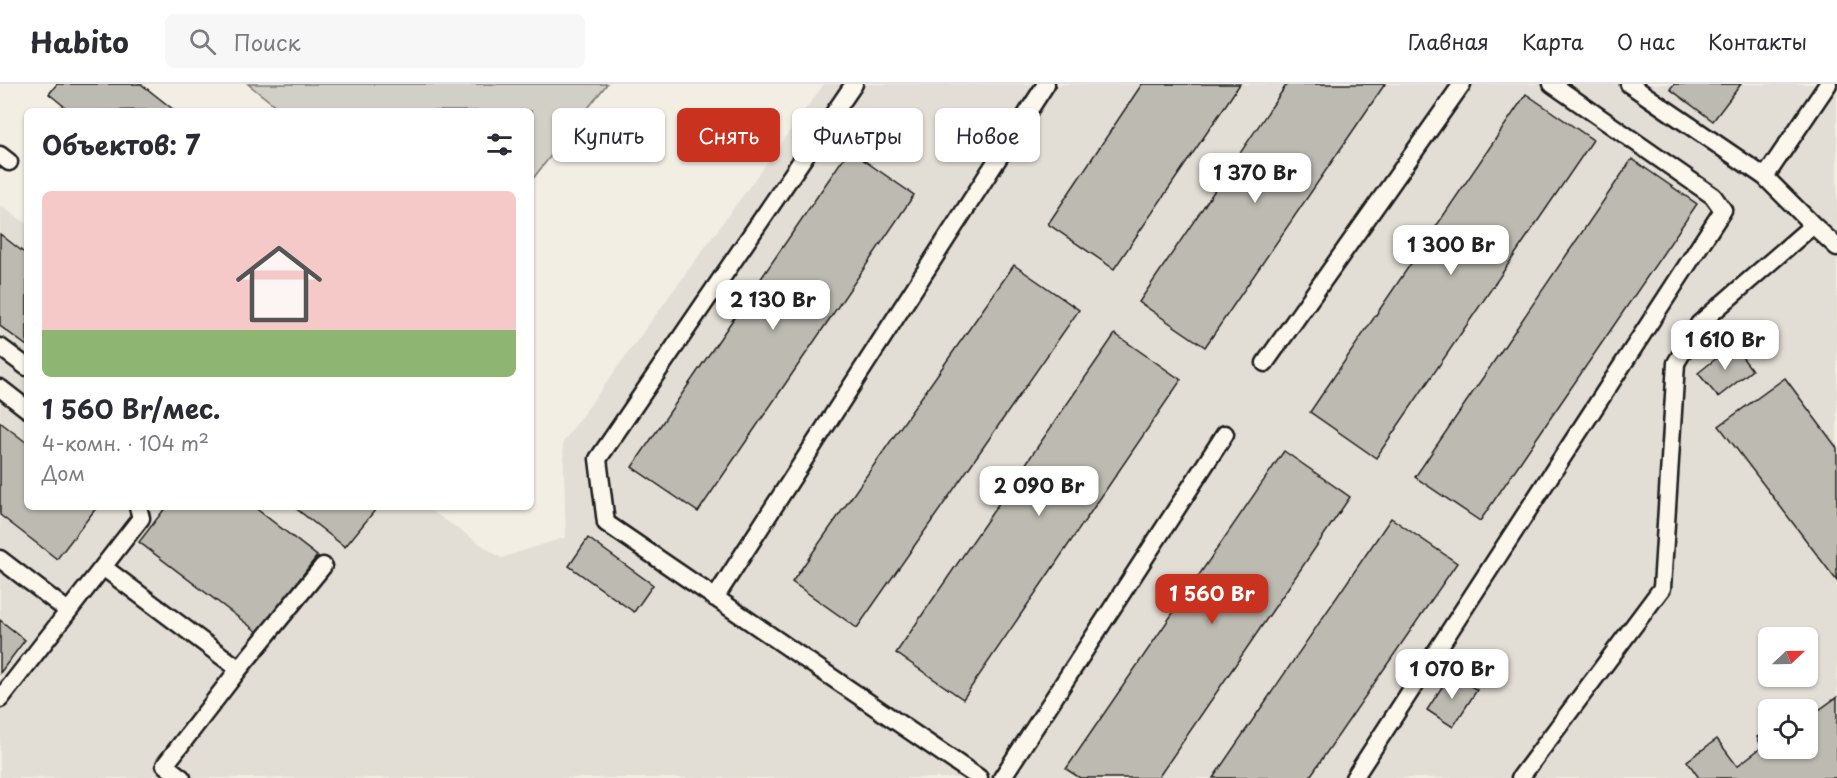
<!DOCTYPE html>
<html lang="ru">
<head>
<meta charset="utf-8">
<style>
  :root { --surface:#fff; --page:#f7f7f7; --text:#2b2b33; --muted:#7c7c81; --line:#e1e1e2; --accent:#c8321e }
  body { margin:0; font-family:"Playpen Sans",sans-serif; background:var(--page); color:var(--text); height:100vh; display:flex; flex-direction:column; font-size:22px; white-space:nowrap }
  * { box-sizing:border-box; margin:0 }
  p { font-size:20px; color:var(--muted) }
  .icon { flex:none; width:33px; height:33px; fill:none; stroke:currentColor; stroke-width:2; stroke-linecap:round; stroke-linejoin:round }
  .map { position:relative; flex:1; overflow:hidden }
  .panel { position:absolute; left:24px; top:24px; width:510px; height:402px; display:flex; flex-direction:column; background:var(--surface); border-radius:9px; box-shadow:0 2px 4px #0004 }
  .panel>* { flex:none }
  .guide { position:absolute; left:552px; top:24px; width:570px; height:54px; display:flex; gap:12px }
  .needle { width:39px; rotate:68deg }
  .controls { position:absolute; left:1758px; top:543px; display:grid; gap:12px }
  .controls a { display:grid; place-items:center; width:60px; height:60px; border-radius:9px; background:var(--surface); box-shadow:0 2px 4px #0004; font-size:30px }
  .price { position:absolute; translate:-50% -51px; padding:0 14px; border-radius:12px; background:#fff; color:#222; font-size:20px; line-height:39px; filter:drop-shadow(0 2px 3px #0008) }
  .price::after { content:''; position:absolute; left:50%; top:36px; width:18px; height:14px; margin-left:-9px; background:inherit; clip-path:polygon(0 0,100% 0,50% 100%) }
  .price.on { background:var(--accent); color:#fff }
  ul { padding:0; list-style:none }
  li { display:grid; align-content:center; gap:12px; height:318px; padding:0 18px }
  li span { display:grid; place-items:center; height:186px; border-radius:9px; color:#555 }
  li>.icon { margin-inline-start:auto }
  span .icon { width:108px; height:108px; fill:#fffc; stroke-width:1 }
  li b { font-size:26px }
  h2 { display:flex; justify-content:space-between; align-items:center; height:72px; padding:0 18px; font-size:26px }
  .chip { padding:0 21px; border-radius:9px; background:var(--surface); box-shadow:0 2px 4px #0004; font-size:21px; line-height:54px }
  .chip.on { background:var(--accent); color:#fff }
  header { display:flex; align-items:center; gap:36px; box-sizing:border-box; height:84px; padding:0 30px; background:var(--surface); border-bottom:2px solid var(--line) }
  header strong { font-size:28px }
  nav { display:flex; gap:33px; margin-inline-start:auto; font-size:21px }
  .search { width:420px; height:54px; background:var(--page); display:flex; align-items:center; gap:15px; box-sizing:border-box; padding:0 21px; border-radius:9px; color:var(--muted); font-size:22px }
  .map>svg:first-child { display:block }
  .built { fill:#e2ded5; fill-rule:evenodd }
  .green { fill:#d2cfc6; stroke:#777671; stroke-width:1.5 }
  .building { fill:#bdbab1; stroke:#1c1c1c; stroke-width:1.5 }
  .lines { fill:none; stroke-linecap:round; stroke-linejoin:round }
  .service-casing { stroke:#1c1c1c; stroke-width:21 }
  .service { stroke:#fbf7ec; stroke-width:16 }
</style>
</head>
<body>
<header>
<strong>Habito</strong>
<div class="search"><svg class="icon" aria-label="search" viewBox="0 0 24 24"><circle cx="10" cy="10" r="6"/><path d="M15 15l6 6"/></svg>Поиск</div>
<nav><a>Главная</a><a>Карта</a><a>О нас</a><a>Контакты</a></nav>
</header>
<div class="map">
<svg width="1837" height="694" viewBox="0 0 1837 694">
  <rect width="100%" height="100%" fill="#f2eee4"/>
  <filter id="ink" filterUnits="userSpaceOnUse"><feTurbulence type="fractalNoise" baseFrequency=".0167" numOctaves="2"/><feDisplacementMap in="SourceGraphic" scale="12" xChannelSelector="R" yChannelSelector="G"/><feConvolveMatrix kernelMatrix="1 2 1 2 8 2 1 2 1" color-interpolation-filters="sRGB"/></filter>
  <g filter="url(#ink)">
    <path class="built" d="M824,0h1013v694h-1837v-573l27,19v283h399l75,51 65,-21 -3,-95zM1768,554h40v38h-40zM1768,626h40v38h-40z"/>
    <path class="green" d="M248,0h359l-76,97v-70h-249z"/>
    <path class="building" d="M57,0h84l33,26 -104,1 -21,-17z
      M1142,0h98l-126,185 -66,-45z
      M1287,0h98l-180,263 -66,-45z
      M1674,0h67l-28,37 -43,-32z
      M1526,10l67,46 -217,318 -66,-46z
      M849,66l65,45 -216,317 -66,-45z
      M1632,75l65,45 -217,317 -65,-44z
      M0,150l27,21v91l-27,-20z
      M1014,181l65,45 -222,318 -65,-46z
      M1115,250l66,46 -218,319 -67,-46z
      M1733,261l19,25 -34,27 -20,-24z
      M1785,294l52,70v133l-118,-155z
      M0,338l27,21v64h70l-40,52 -57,-44z
      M1284,367l66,46 -192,281h-78l-14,-9z
      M166,423h88l63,49 -58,77 -120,-91z
      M294,423h79l3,2 -31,38z
      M1391,434l66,45 -148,215h-96z
      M588,454l65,47 -19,27 -65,-46z
      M0,536l25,20 -25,33z
      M1451,589l26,17 -24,37 -26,-17z
      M1837,613v81h-138l-12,-17 30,-22 20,27 25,-19 -5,-10 11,-7v18h40v-30z"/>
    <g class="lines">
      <defs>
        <path id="service" d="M854,0l-256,375 8,64 373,255
          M1629,0l136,93 63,-93
          M0,71l9,7
          M1813,141l24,22
          M0,263l27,20
          M1265,279l197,-279
          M0,304l27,21
          M0,475l68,52
          M103,483l136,102 84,-103
          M715,514l331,-514
          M0,615l141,-181 -3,-11
          M182,694l-17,-13 74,-96
          M1002,694l223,-344
          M1354,694l369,-568 -10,-14 -161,-112
          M1520,694l142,-190 14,-225 23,-39 114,-99 -48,-48"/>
      </defs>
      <use href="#service" class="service-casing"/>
      <use href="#service" class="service"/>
    </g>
  </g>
</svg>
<div class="controls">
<a><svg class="needle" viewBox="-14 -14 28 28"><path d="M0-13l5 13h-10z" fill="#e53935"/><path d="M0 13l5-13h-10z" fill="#7c7c81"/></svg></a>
<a><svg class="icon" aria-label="locate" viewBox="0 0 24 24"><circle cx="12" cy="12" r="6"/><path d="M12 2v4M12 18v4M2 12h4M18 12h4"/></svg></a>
</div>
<b class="price" style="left:1255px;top:120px">1 370 Br</b>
<b class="price" style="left:1451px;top:192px">1 300 Br</b>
<b class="price" style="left:773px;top:247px">2 130 Br</b>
<b class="price" style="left:1725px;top:287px">1 610 Br</b>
<b class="price" style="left:1039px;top:433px">2 090 Br</b>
<b class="price on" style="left:1212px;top:541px">1 560 Br</b>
<b class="price" style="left:1452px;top:616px">1 070 Br</b>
<div class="guide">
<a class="chip">Купить</a>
<a class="chip on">Снять</a>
<a class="chip">Фильтры</a>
<a class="chip">Новое</a>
</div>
<section class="panel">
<h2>Объектов: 7<svg class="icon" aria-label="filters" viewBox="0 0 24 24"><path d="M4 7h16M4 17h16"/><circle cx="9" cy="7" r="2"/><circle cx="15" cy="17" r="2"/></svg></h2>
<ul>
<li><span style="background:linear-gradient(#f6c9c9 75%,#8fb573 0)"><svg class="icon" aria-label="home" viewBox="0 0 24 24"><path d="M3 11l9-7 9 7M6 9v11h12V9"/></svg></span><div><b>1 560 Br/мес.</b><p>4-комн. · 104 m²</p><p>Дом</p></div></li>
</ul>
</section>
</div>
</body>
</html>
